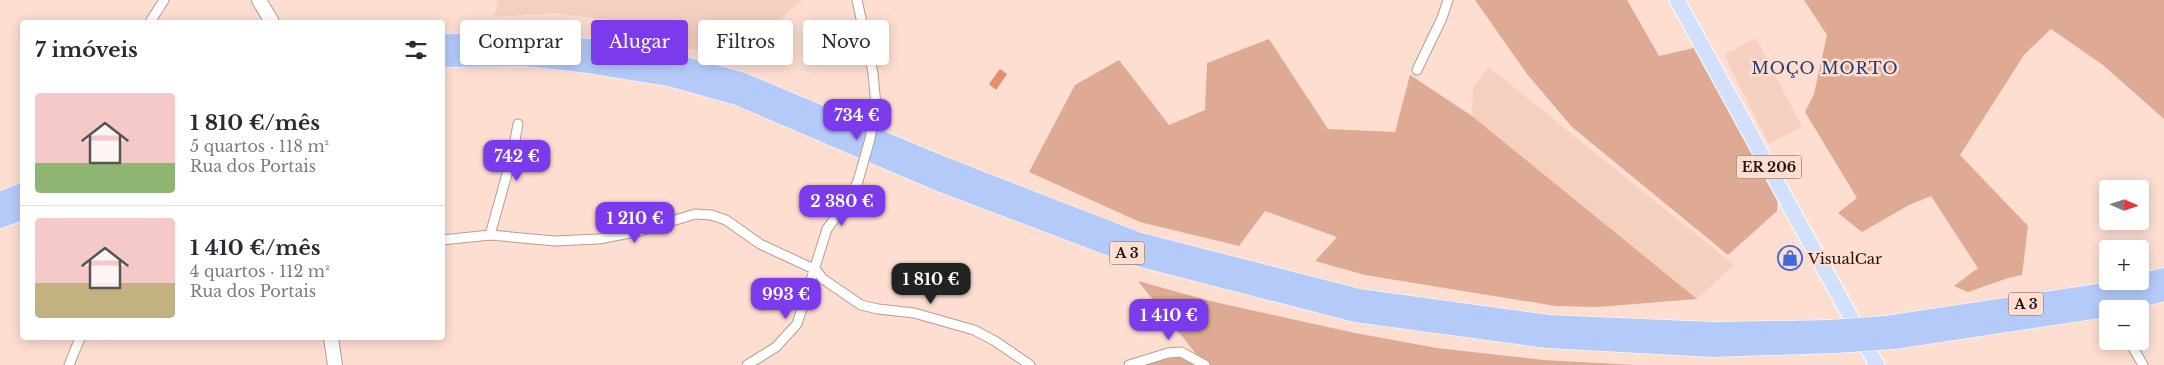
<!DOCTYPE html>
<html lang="pt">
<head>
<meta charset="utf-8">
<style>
  :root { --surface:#fff; --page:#f2f2f3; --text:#2b2b33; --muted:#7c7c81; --line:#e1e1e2; --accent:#7c3aed }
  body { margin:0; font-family:"Libre Baskerville",serif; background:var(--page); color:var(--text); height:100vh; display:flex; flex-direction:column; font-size:19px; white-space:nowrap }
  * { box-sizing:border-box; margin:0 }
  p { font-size:16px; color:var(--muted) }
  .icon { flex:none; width:28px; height:28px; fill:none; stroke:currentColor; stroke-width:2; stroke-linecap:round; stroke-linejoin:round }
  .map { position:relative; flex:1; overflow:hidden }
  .details { position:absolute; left:20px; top:20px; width:425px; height:320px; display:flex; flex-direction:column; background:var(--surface); border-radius:5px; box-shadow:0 2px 12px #0003 }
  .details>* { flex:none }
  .guide { position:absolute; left:460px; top:20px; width:475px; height:45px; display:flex; gap:10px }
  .needle { width:32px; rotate:93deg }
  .buttons { position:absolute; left:2099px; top:180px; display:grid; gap:10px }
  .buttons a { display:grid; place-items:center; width:50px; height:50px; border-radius:5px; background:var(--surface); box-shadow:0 2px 12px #0003; font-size:25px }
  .price { position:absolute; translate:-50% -42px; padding:0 11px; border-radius:10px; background:var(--accent); color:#fff; font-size:16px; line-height:32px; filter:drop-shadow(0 1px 2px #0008) }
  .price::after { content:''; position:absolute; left:50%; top:30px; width:15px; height:11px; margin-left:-8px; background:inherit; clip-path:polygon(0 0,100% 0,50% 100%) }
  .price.current { background:#222; color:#fff }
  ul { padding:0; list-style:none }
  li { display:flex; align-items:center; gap:15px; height:125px; padding:0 15px }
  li+li { border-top:1px solid var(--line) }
  li span { display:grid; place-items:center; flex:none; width:140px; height:100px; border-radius:5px; color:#555 }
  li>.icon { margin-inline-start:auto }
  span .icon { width:60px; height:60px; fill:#fffc; stroke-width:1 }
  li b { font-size:21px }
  h2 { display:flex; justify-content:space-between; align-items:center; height:60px; padding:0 15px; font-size:21px }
  .pill { padding:0 18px; border-radius:5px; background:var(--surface); box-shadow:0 2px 12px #0003; font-size:18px; line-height:45px }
  .pill.current { background:var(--accent); color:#fff }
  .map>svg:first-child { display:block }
  .built { fill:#f6d0bf }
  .green { fill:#deaa93 }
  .water { fill:#e28f6b }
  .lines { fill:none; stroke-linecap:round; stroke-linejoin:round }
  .street-casing { stroke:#b99c8f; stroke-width:11 }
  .secondary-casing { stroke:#b99c8f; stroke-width:16 }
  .primary-casing { stroke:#fff; stroke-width:17 }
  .highway-casing { stroke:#fff; stroke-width:19 }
  .street { stroke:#fff; stroke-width:9 }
  .secondary { stroke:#fff; stroke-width:14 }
  .primary { stroke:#d2e0fc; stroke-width:15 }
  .highway { stroke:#b4cbfa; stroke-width:18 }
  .street-bridge-casing { stroke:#b99c8f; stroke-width:11; stroke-linecap:butt }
  .highway-bridge-casing { stroke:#fff; stroke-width:19; stroke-linecap:butt }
  .street-bridge { stroke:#fff; stroke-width:9 }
  .highway-bridge { stroke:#b4cbfa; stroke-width:18 }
  .labels { text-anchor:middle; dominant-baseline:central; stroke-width:5; stroke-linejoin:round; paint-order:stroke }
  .shield { fill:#fdded1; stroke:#62514a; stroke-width:1 }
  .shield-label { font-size:14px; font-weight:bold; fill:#1f1510 }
  .poi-label { font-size:15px; fill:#1f1510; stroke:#fdded1; text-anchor:start }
  .neighbourhood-label { font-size:16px; letter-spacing:1px; fill:#233b72; stroke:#fdded1 }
</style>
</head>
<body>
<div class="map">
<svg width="2164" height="365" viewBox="0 0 2164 365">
  <rect width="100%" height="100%" fill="#fdded1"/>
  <path class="built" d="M498,0h305l-12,9 -51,50 -58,-12 -69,-26 -56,-8 -63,4z
    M1756,38l46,89 -33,17 -45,-89z
    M1489,67l245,198 -37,34 -225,-183 1,-29z"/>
  <path class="green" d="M1475,0h152l32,56 35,-8 84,152 -1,11 -49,44 -156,-128 -45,-53z
    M1804,0h360v119l-61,-54 -52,-36 -27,26 -64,100 68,71 -6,49 -14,3 -40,14 -14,-6 24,-18 -47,-72 -22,9 -47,27 -24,-19 19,-15 -52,-86 9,-18 13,-59z
    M1269,39l59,90 67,3 15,-57 62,41 225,183 -99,8 -42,-1 -191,-31 -50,-14 22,-24 -72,-26 -26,35 -99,-24 -111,-50 46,-87 44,-25 50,65 36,-15 2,-47z
    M1138,281l72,20 145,32 82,15 106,12 92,5h-492l32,-8 22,-2z"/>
  <path class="water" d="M1000,69l7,5 -11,16 -7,-6z"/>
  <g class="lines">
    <defs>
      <path id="street" d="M857,0l16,73 3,33
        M150,22l14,-22
        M1417,70l25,-52 6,-18
        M490,235l22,-79 6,-32
        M442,240l48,-5 65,6 44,-2 41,-8 55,-17 16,1 15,5 34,24 56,26 7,9 38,26 17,4 36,4 60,17 21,11 35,24
        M2129,341l14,24
        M69,365l11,-27
        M747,365l29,-18 21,-23 30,-95 22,-30 9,-18
        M1129,365l39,-12 13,-1 24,13"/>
      <path id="secondary" d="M259,0l13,22
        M331,338l4,27"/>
      <path id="primary" d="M1677,0l200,365"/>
      <path id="highway" d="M442,43l84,-1 64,6 84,15 67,18 203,85 193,75 222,57 190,26 165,7 114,-2
        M442,58l84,-1 62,7 81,13 68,19 199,85 198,75 221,57 192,26 166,9 123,-4
        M0,201l22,-9
        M0,219l22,-8
        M1886,325l212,-32 66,-16
        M1894,340l206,-31 64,-17"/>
    </defs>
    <use href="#street" class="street-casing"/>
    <use href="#secondary" class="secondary-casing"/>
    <use href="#primary" class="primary-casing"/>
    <use href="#highway" class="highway-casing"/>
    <use href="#street" class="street"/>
    <use href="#secondary" class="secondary"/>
    <use href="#primary" class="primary"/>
    <use href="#highway" class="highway"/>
    <defs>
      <path id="street-bridge" d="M858,181l12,-42 6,-33"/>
      <path id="highway-bridge" d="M1828,329l58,-4
        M1836,344l58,-4"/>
    </defs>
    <use href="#street-bridge" class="street-bridge-casing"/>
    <use href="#highway-bridge" class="highway-bridge-casing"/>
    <use href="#street-bridge" class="street-bridge"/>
    <use href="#highway-bridge" class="highway-bridge"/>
  </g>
  <defs>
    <symbol id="shop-ring" viewBox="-11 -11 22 22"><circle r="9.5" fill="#fdded1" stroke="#3d6bdc" stroke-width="1.5"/><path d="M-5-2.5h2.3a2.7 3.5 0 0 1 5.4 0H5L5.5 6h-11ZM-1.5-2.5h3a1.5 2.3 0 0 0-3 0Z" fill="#3d6bdc"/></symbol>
  </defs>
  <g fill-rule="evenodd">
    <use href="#shop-ring" x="1776" y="244" width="28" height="28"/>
  </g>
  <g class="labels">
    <g class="shield">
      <rect x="1736.5" y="155.5" width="65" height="23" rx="4"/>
      <rect x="1109.5" y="241.5" width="35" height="23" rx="4"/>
      <rect x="2008.5" y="292.5" width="35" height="23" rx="4"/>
    </g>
    <g class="shield-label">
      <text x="1769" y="167">ER 206</text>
      <text x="1127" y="253">A 3</text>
      <text x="2026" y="304">A 3</text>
    </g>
    <g class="poi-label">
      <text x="1808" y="258">VisualCar</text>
    </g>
    <g class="neighbourhood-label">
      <text x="1825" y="68">MOÇO MORTO</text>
    </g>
  </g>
</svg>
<div class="buttons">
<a><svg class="needle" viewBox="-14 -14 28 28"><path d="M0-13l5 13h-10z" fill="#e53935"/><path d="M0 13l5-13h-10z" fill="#7c7c81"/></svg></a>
<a>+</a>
<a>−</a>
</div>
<b class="price" style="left:857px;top:141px">734 €</b>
<b class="price" style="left:517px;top:182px">742 €</b>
<b class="price" style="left:842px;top:227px">2 380 €</b>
<b class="price" style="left:635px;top:244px">1 210 €</b>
<b class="price current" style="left:931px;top:305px">1 810 €</b>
<b class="price" style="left:786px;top:320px">993 €</b>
<b class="price" style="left:1169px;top:341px">1 410 €</b>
<div class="guide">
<a class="pill">Comprar</a>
<a class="pill current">Alugar</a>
<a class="pill">Filtros</a>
<a class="pill">Novo</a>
</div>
<section class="details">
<h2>7 imóveis<svg class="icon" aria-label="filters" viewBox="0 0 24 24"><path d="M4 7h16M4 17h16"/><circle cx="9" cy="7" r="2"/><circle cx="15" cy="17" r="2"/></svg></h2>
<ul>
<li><span style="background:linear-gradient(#f6c9c9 70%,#8fb573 0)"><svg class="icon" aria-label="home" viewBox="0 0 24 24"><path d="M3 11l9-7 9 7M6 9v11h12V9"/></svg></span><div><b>1 810 €/mês</b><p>5 quartos · 118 m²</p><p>Rua dos Portais</p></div></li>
<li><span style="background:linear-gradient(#f6c9c9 65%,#c2b280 0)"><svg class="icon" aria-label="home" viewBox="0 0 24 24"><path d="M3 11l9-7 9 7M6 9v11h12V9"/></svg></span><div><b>1 410 €/mês</b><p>4 quartos · 112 m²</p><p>Rua dos Portais</p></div></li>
</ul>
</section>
</div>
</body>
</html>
